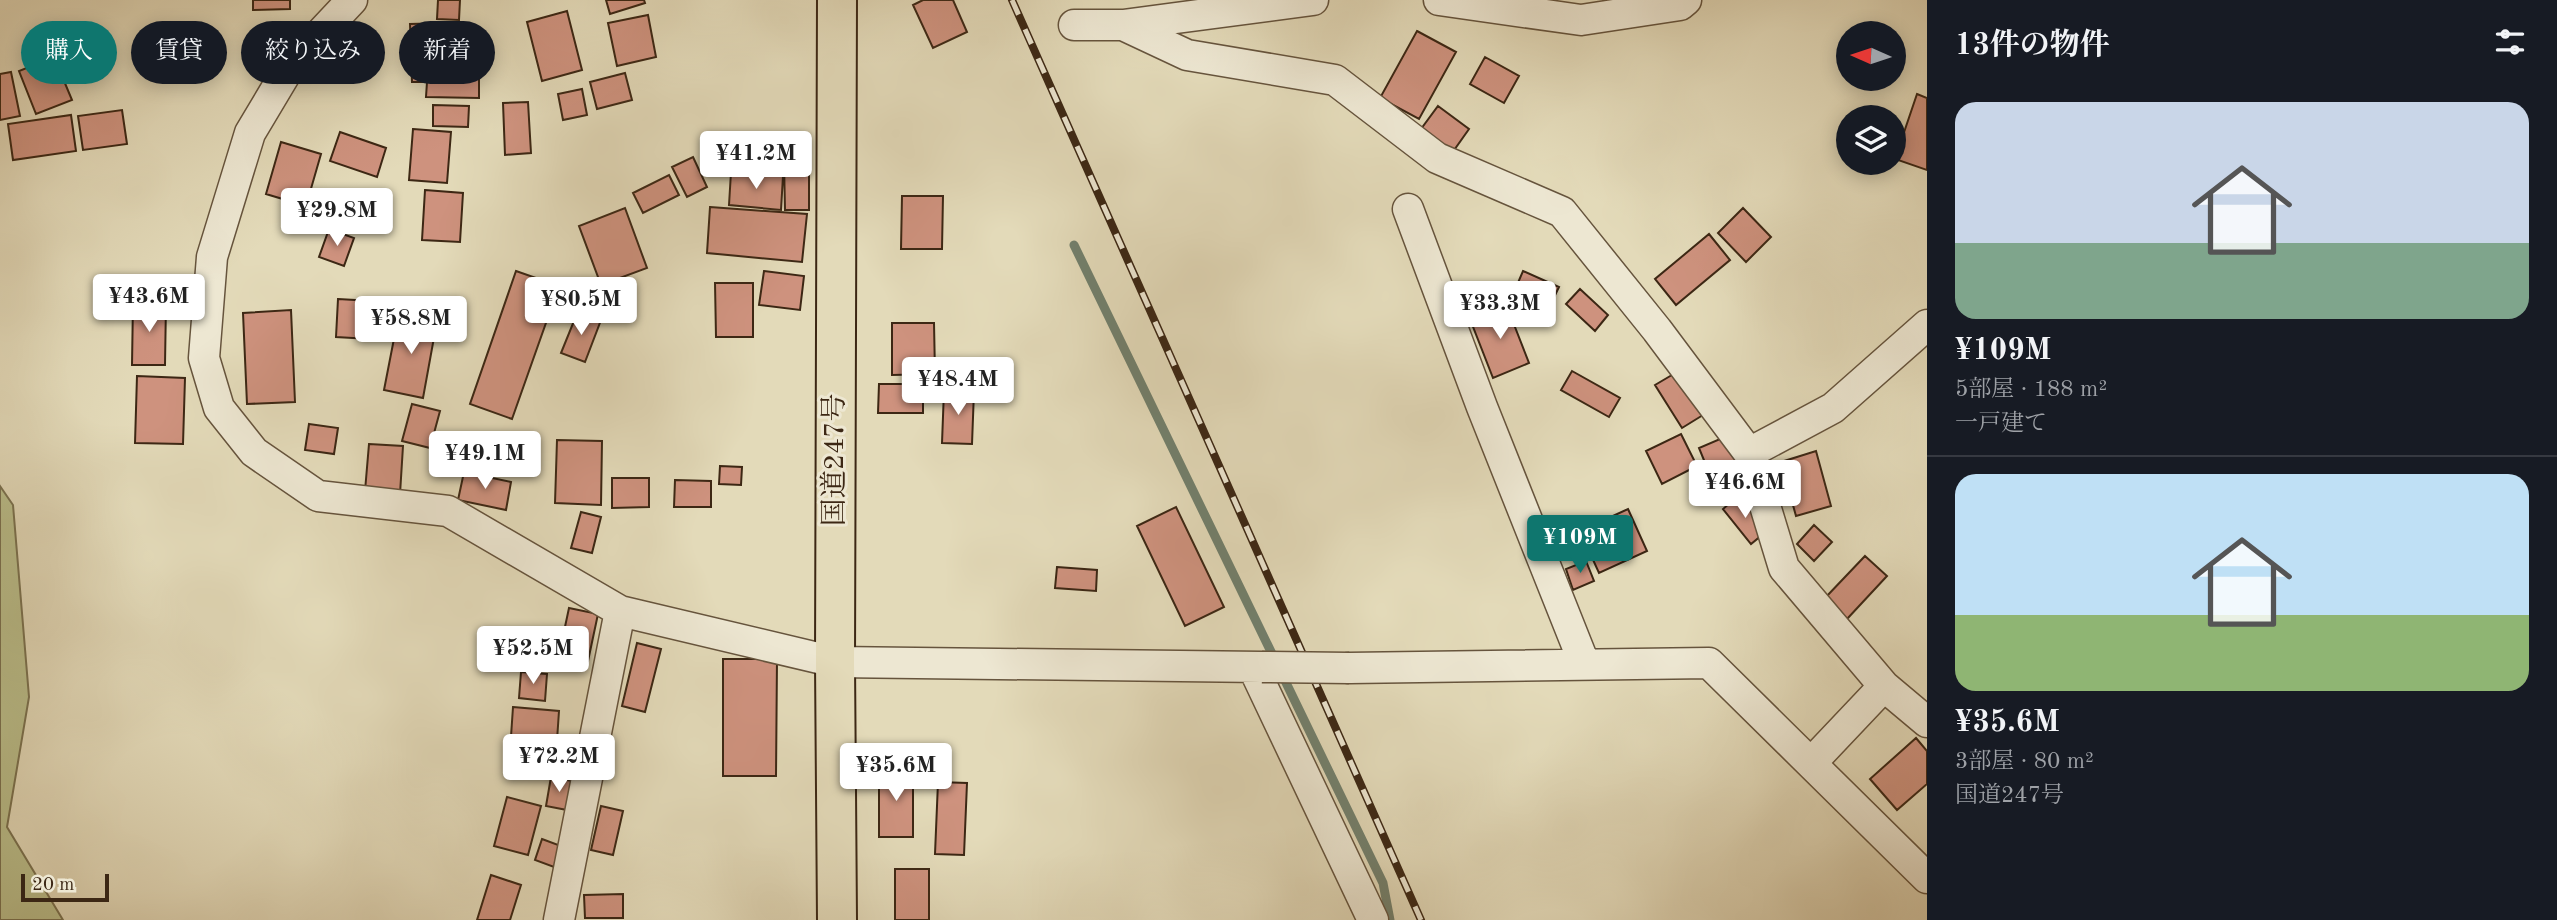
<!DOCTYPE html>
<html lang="ja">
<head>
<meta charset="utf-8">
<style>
  :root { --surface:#171b24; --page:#242831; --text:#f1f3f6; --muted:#9ea1a6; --line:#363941; --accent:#0f766e }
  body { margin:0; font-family:"Old Standard TT","Noto Serif JP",serif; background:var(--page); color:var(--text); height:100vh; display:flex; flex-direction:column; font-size:26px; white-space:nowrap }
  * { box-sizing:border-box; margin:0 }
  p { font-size:23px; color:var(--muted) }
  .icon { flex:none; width:38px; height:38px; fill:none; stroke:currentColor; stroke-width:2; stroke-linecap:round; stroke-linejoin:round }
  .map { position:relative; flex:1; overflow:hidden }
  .side { display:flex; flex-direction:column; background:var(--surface); width:630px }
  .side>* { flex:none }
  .guide { position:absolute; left:21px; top:21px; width:665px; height:63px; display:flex; gap:14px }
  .needle { width:46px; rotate:273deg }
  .tools { position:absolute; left:1836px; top:21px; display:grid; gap:14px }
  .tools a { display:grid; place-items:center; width:70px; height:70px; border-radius:50%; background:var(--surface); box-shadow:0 4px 18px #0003; font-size:35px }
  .scale { position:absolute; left:21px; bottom:18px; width:88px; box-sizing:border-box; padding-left:7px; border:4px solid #3c2714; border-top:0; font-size:19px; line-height:24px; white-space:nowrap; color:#3c2714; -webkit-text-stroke:5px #ede7d2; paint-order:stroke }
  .price { position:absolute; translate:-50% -60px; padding:0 16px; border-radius:7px; background:#fff; color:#222; font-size:23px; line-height:46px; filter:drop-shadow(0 2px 4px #0008) }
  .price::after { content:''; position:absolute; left:50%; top:42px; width:21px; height:16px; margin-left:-10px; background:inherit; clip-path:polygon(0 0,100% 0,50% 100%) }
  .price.selected { background:var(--accent); color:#fff }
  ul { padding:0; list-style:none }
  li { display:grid; align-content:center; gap:14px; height:371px; padding:0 28px }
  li+li { border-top:2px solid var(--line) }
  li span { display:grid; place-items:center; height:217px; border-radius:21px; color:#555 }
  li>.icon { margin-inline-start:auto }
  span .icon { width:126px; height:126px; fill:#fffc; stroke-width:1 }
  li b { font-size:30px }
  h2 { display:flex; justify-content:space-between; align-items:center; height:84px; padding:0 28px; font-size:30px }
  .chip { padding:0 24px; border-radius:32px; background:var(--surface); box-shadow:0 4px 18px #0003; font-size:24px; line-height:63px }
  .chip.selected { background:var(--accent); color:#fff }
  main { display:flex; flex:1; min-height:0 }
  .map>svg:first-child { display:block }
  .green { fill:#babe8b; stroke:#7b7250; stroke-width:2 }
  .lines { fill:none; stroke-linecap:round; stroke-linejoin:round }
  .stream { stroke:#72806d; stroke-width:9 }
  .building { fill:#ce927e; stroke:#3c2714; stroke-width:2 }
  .street-casing { stroke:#66543d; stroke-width:33 }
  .highway-casing { stroke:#3c2714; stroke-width:42 }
  .street { stroke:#ede7d2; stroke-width:30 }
  .highway { stroke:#e3dab9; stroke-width:38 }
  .rail-casing { stroke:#3c2714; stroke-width:8 }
  .rail { stroke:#ede7d2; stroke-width:5; stroke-dasharray:16; stroke-linecap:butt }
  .street-bridge-casing { stroke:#66543d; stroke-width:33; stroke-linecap:butt }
  .street-bridge { stroke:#ede7d2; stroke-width:30 }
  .labels { text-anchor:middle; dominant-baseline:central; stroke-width:6; stroke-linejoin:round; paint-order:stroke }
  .street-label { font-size:28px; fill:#3c2714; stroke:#ede7d2 }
</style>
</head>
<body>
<main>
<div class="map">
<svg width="1927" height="920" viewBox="0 0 1927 920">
  <rect width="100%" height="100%" fill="#e3dab9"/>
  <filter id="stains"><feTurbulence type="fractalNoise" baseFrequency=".00286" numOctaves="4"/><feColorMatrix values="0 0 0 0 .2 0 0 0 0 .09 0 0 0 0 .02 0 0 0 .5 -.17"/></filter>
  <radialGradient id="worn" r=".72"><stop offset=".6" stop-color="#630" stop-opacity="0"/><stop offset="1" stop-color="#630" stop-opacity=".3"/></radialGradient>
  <path class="green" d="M0,486l13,19 16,192 -22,130 56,93h-63z"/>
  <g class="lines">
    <path class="stream" d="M1074,245l309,638 7,37"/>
  </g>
  <path class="building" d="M253,0h37v9l-37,1z
    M438,0h22l-1,20 -22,-1z
    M606,0h38l1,3 -35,11z
    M923,0h30l14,32 -34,16 -20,-43z
    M567,11l15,59 -40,11 -15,-59z
    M648,15l8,42 -39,9 -9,-43z
    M446,23l1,52h32v23l-53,-1 1,-15h-15l-2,-58z
    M1417,31l39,21 -37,67 -39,-21z
    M54,57l18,43 -36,14 -17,-43z
    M1485,57l34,19 -15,27 -34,-19z
    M11,72l9,44 -20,4v-46z
    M625,73l7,27 -35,9 -7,-27z
    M582,89l5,26 -24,5 -5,-26z
    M1917,94l10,4v72l-32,-11z
    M528,102l3,51 -26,2 -2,-52z
    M433,105l36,1 -1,21 -35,-1z
    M1438,106l31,23 -17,24 -31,-24z
    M122,110l5,34 -44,6 -5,-34z
    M71,115l5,36 -63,9 -5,-36z
    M413,129l38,3 -4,51 -38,-3z
    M340,132l46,16 -9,29 -47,-16z
    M281,142l40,12 -15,52 -40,-12z
    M693,157l14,30 -20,10 -15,-30z
    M784,162h25v48h-24z
    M731,172l52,4 -2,34 -52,-5z
    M669,175l10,20 -36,18 -10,-20z
    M425,190l38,3 -3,49 -38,-2z
    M316,195l31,11 -7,21 -31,-10z
    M902,196h41l-1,53h-41z
    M710,207l97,7 -5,48 -95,-9z
    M625,208l22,60 -46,17 -22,-59z
    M1743,208l28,29 -25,25 -28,-29z
    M329,229l25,9 -10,28 -25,-9z
    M1709,234l21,26 -54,45 -21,-26z
    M516,271l43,15 -47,133 -42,-15z
    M764,271l40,5 -4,34 -41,-5z
    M1523,271l36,16 -13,27 -35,-15z
    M715,283h38v54h-37z
    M1580,289l28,26 -13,16 -29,-27z
    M338,299l34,2 -2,38 -34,-2z
    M133,302l33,1 -1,62h-33z
    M1506,304l23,59 -36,15 -23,-59z
    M291,310l4,92 -48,2 -4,-91z
    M578,311l23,9 -16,42 -24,-9z
    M399,313l38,8 -14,77 -39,-8z
    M892,323h42l1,51 -43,1z
    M1572,371l48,27 -11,19 -48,-27z
    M1677,372l26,43 -21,13 -27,-43z
    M137,376l48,2 -2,66 -48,-1z
    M879,384h44v29h-45z
    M944,390l30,1 -2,53 -30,-1z
    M412,404l28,7 -10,37 -28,-7z
    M309,424l29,4 -4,26 -29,-4z
    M1681,434l16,32 -35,18 -16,-33z
    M1727,436l14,32 -29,12 -13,-32z
    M557,440l45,1 -1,64 -46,-2z
    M369,444l34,2 -3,48 -35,-3z
    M1816,451l15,55 -35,10 -15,-54z
    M720,466l22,1 -1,18 -22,-1z
    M464,472l47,10 -5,28 -48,-10z
    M612,478h37v29l-37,1z
    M675,480l36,1v26h-37z
    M1739,495l29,35 -17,14 -28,-35z
    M1176,507l48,100 -39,19 -48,-100z
    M1628,509l19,42 -48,22 -19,-42z
    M581,512l20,5 -9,36 -21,-5z
    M1814,525l18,17 -18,19 -17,-17z
    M1865,556l22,20 -40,43 -22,-21z
    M1586,561l8,20 -21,9 -7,-21z
    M1057,567l40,3 -1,21 -41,-3z
    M569,608l29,6 -10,47 -29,-6z
    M637,643l24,6 -16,63 -23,-6z
    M723,659h54l-1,117h-53z
    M521,672l26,2 -2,27 -26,-3z
    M513,707l46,4 -4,59 -46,-4z
    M1916,738l11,13v33l-30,26 -27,-31z
    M879,769h34v68h-34z
    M551,777l21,4 -5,29 -21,-4z
    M938,782l29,1 -3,72 -29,-1z
    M507,797l34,9 -13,49 -34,-9z
    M601,806l22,5 -10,44 -22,-5z
    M542,839l19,7 -7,21 -19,-7z
    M895,869h34v51h-34z
    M491,875l30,10 -11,35h-33z
    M623,894v24h-38l-1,-23z"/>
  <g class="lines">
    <defs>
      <path id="street" d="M352,0l-62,66 -40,67 -38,124 -8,101 15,50 35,44 64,44 130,15 172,100 215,51 427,5
        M1439,0l142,20 99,-15 6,-5
        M1074,25h49l190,-25
        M1123,25l64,30 148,25 102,78 125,54 95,118 92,123 35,115 100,118 43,36
        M1408,209l74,198 102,256
        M1749,453l84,-45 94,-83
        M1349,668l360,-5 218,215
        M1254,669l119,251
        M1812,762l72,-76
        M559,920l61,-309"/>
      <path id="highway" d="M837,0l-2,662 2,258"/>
    </defs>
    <use href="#street" class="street-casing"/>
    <use href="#highway" class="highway-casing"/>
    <use href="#street" class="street"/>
    <use href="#highway" class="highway"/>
    <defs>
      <path id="rail" d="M1012,0l409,920"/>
    </defs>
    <use href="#rail" class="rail-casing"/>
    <use href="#rail" class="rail"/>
    <defs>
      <path id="street-bridge" d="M1262,667l87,1"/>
    </defs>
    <use href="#street-bridge" class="street-bridge-casing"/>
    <use href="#street-bridge" class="street-bridge"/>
  </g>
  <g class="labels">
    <g class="street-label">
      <text transform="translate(836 460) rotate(-90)">国道247号</text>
    </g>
  </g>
  <rect width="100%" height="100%" filter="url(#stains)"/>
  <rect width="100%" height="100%" fill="url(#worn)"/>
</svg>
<div class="tools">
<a><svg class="needle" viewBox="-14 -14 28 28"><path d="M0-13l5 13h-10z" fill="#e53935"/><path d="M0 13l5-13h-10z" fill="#9ea1a6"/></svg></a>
<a><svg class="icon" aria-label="layers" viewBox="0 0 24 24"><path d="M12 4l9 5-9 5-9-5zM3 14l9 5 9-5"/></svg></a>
</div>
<div class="scale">20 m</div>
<b class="price" style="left:756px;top:191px">¥41.2M</b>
<b class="price" style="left:337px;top:248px">¥29.8M</b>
<b class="price" style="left:149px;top:334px">¥43.6M</b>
<b class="price" style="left:581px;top:337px">¥80.5M</b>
<b class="price" style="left:1500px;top:341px">¥33.3M</b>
<b class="price" style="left:411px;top:356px">¥58.8M</b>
<b class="price" style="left:958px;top:417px">¥48.4M</b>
<b class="price" style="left:485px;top:491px">¥49.1M</b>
<b class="price" style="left:1745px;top:520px">¥46.6M</b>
<b class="price selected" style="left:1580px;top:575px">¥109M</b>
<b class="price" style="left:533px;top:686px">¥52.5M</b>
<b class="price" style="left:559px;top:794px">¥72.2M</b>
<b class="price" style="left:896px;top:803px">¥35.6M</b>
<div class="guide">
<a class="chip selected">購入</a>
<a class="chip">賃貸</a>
<a class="chip">絞り込み</a>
<a class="chip">新着</a>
</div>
</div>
<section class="side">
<h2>13件の物件<svg class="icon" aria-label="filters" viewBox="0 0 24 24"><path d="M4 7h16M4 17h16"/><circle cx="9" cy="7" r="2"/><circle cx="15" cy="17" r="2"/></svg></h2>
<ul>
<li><span style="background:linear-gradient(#c9d6e8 65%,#7fa58c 0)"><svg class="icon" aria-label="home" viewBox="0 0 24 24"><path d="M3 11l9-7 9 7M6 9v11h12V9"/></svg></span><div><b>¥109M</b><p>5部屋 · 188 m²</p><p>一戸建て</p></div></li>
<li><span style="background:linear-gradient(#bfe0f5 65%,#8fb573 0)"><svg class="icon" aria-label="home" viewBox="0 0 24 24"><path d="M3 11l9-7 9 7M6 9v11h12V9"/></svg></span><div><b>¥35.6M</b><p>3部屋 · 80 m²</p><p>国道247号</p></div></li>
</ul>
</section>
</main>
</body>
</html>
